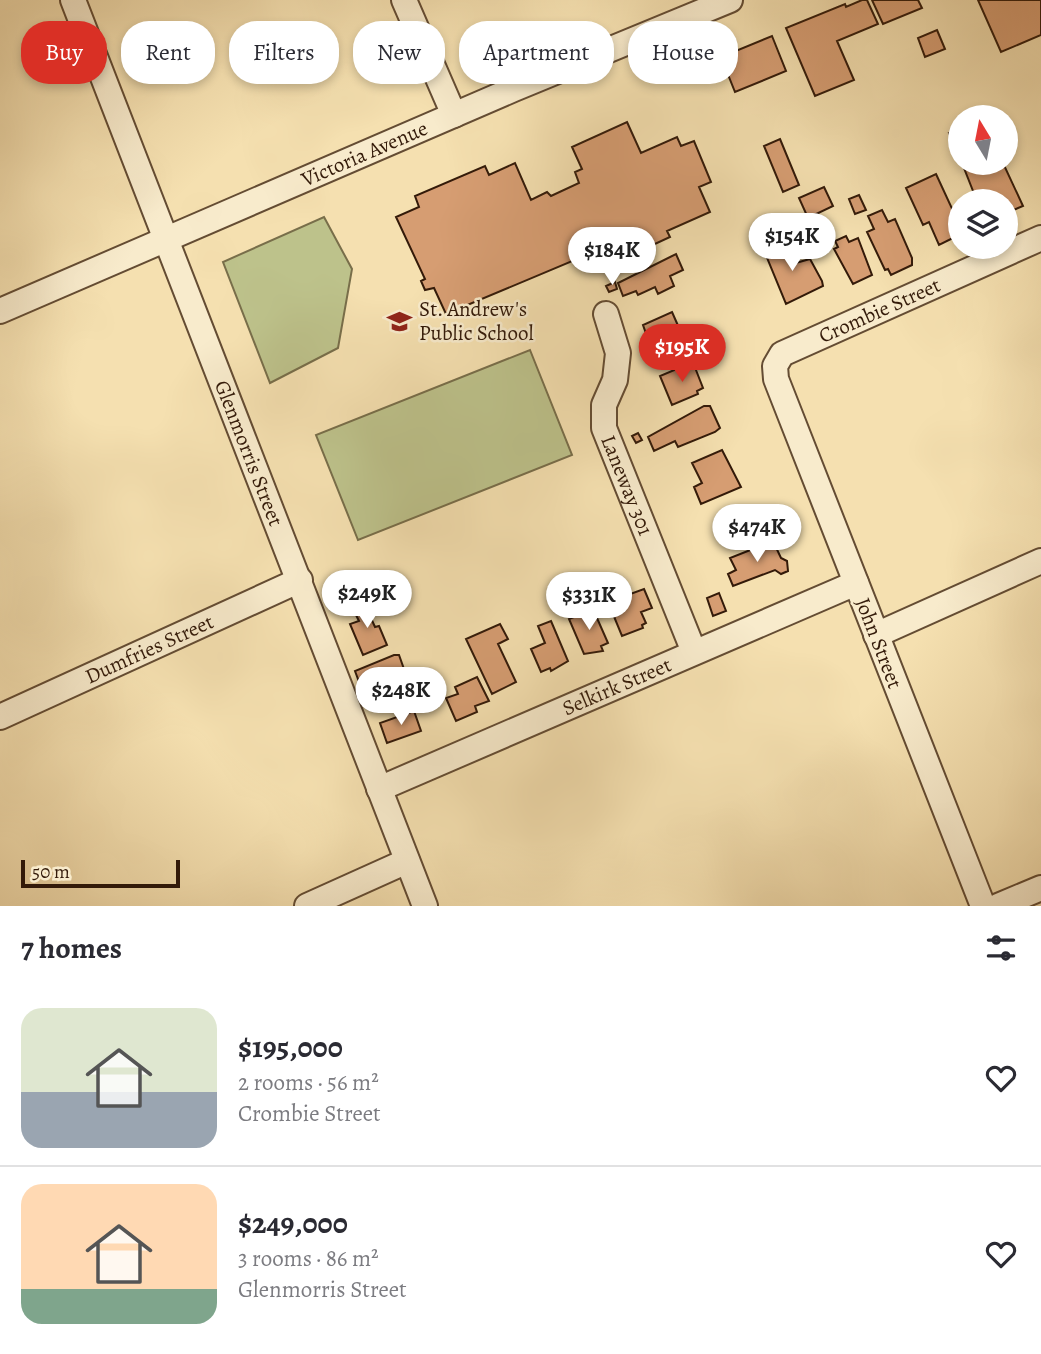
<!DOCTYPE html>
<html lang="en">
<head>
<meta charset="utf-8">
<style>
  :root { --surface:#fff; --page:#f2f2f3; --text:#2b2b33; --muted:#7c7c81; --line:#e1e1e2; --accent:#d93025 }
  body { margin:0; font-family:Alegreya,serif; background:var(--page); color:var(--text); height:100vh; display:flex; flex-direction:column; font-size:26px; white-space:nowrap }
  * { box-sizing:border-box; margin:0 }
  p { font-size:23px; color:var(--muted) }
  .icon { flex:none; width:38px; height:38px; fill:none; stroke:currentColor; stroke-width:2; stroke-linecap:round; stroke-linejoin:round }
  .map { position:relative; height:906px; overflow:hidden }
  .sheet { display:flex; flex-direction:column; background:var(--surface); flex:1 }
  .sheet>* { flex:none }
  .top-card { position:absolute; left:21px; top:21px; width:999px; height:63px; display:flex; gap:14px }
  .needle { width:46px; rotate:350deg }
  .fabs { position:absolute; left:948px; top:105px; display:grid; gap:14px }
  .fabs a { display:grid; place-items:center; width:70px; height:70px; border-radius:50%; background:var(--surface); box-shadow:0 4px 10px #0003; font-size:35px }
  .scale { position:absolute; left:21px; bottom:18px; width:159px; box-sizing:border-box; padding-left:7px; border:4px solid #331a09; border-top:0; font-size:19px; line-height:24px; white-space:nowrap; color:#331a09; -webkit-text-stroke:5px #f8ebcc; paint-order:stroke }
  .price { position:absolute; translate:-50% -60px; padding:0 16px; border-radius:24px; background:#fff; color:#222; font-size:23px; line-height:46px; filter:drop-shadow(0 2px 4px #0008) }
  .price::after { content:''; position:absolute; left:50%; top:42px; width:21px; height:16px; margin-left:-10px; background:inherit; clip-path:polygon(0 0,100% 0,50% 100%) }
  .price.selected { background:var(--accent); color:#fff }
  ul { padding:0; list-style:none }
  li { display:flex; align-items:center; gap:21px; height:175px; padding:0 21px }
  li+li { border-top:2px solid var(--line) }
  li span { display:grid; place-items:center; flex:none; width:196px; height:140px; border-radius:21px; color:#555 }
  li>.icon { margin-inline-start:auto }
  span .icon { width:84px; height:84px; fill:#fffc; stroke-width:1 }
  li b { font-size:30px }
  h2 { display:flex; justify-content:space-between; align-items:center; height:84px; padding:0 21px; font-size:30px }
  .pill { padding:0 24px; border-radius:28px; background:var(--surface); box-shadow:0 4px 10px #0003; font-size:24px; line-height:63px }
  .pill.selected { background:var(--accent); color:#fff }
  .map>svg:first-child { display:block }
  .green { fill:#bdc28b; stroke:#786e4a; stroke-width:2 }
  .building { fill:#d69d72; stroke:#331a09; stroke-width:2 }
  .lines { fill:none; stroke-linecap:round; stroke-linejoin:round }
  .minor-casing { stroke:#644c33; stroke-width:28 }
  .minor { stroke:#f8ebcc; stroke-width:24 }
  .labels { text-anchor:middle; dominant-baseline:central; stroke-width:5; stroke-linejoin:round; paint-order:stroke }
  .street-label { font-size:21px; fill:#331a09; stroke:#f8ebcc }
  .poi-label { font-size:21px; fill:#331a09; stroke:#f8ebcc; text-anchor:start }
</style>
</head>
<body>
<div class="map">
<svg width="1041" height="906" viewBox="0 0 1041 906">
  <rect width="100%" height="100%" fill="#f5e0b0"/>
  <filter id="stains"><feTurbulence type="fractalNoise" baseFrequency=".00286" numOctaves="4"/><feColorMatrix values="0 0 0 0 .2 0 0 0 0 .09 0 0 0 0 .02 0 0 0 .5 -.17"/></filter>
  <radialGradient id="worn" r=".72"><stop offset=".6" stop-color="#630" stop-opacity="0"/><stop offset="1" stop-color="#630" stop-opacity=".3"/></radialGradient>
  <path class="green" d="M324,217l28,52 -14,79 -68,35 -47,-121z
    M530,350l42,105 -214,85 -42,-105z"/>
  <path class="building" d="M862,0h5l11,24 -41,17 17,39 -39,16 -29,-68 59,-24 1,3z
    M872,0h46l4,8 -39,16z
    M978,0h63v35l-40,17z
    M937,30l8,19 -20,8 -7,-19z
    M772,36l14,35 -51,21 -14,-35z
    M627,122l14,31 36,-16 4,9 13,-5 17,41 -12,5 11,25 -43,19 3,6 -41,19 -12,-26 -13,6 4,10 -162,68 -12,-26 -9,2 -4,-9 4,-2 -29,-62 23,-10 -4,-11 70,-30 4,9 26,-12 16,37 16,-8 4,4 28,-13 -4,-11 7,-3 -10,-22z
    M961,128v32l-12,-27z
    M780,139l19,46 -16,7 -19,-46z
    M962,163h41l20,43 -17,7v-12h-29z
    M936,174l25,54 -10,6 2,4 -14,7 -10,-23 -6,3 -17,-37z
    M824,187l9,19 -25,12 -9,-20z
    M859,195l7,15 -11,4 -6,-15z
    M882,210l6,12 7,-3 17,39v7l-21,10 -3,-6 -3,1 -18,-38 7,-3 -6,-13z
    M846,236l3,6 9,-4 14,37 -19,9 -19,-35 4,-2 -3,-6z
    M780,240l12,24 18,-5 12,22 1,5 -37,18 -23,-56z
    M676,254l7,16 -13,6 4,10 -16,8 -3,-7 -17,8 -2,-4 -13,5 -5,-13z
    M615,282l2,7 -8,3 -3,-6z
    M672,312l15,34 -32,13 -12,-34z
    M686,365l1,3 7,-3 9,23 -6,3 1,3 -26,11 -12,-29z
    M704,406h6l10,22 -5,4 -37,15 -3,-6 -21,10 -6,-14z
    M638,433l4,7 -6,3 -4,-7z
    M722,450l19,37 -40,17 -7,-17 8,-4 -10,-20z
    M773,541l8,17 6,3 1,10 -7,3 -6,-4 -42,16 -5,-12 8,-4 -6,-12z
    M644,589l8,19 -11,4 5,11 -4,2 1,3 -21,8 -14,-34z
    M719,593l7,18 -13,5 -6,-18z
    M372,601l5,12 -7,3 5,11 4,-1 8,19 -24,10 -13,-31 9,-3 -6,-12z
    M593,609l15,34 -7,3 2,5 -19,3 -15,-35z
    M551,621l17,40 -17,10 -1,-3 -9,4 -10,-23 14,-6 -7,-17z
    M500,624l8,15 -10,5 18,38 -24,12 -26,-55z
    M394,655h5l6,17 -44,15 -6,-16z
    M477,677l12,24 -14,5 2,6 -21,9 -10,-23 12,-4 -3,-7z
    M414,711l7,20 -34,12 -7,-20z"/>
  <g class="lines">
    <defs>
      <g id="minor">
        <path id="s1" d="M73,0l352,906"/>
        <path d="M404,0l50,115"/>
        <path id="s2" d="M0,311l514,-222 216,-89"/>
        <path id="s3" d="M606,314l12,39 -3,27 -11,25v23l90,224"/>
        <path d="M876,635l165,-74"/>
        <path id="s4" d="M0,717l300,-137"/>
        <path id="s5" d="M379,789l477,-206"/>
        <path d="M307,906l100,-45"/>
        <path id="s6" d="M983,906l-207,-527 -1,-13 7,-12 259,-116"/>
        <path d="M998,906l43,-18"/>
      </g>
    </defs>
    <use href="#minor" class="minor-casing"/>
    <use href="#minor" class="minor"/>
  </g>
  <defs>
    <symbol id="school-bare" viewBox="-9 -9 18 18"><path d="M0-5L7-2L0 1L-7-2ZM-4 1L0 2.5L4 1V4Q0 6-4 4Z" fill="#8f2418" stroke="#f8ebcc" stroke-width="2.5" paint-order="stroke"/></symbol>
  </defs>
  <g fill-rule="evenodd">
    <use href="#school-bare" x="382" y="304" width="35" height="35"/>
  </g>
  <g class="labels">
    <g class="street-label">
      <text stroke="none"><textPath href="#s2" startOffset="397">Victoria Avenue</textPath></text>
      <text stroke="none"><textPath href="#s6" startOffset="700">Crombie Street</textPath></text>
      <text stroke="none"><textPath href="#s1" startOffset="486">Glenmorris Street</textPath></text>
      <text stroke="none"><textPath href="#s3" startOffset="180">Laneway 301</textPath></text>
      <text transform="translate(879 643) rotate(69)">John Street</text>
      <text stroke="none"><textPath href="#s4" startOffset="164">Dumfries Street</textPath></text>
      <text stroke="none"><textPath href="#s5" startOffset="259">Selkirk Street</textPath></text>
    </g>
    <g class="poi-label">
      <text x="419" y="309">St. Andrew's<tspan x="419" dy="24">Public School</tspan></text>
    </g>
  </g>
  <rect width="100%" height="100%" filter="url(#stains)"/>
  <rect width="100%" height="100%" fill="url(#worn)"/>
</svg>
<div class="fabs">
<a><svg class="needle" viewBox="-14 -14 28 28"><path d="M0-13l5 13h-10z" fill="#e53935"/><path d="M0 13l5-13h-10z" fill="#7c7c81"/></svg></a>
<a><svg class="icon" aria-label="layers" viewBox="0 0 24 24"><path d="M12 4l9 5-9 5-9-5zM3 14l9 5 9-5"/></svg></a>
</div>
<div class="scale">50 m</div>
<b class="price" style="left:792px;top:273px">$154K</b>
<b class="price" style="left:612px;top:287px">$184K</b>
<b class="price selected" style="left:682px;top:384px">$195K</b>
<b class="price" style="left:757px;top:564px">$474K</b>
<b class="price" style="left:367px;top:630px">$249K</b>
<b class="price" style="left:589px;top:632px">$331K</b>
<b class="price" style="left:401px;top:727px">$248K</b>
<div class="top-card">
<a class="pill selected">Buy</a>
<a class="pill">Rent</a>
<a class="pill">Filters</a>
<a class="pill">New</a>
<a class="pill">Apartment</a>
<a class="pill">House</a>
</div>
</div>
<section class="sheet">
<h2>7 homes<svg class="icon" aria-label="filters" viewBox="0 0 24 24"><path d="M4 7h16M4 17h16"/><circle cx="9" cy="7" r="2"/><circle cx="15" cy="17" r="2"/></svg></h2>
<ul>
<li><span style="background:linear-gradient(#dfe7d0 60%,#9aa5b1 0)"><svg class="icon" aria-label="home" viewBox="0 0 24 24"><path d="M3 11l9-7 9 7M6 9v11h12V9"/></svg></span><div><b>$195,000</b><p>2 rooms · 56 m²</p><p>Crombie Street</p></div><svg class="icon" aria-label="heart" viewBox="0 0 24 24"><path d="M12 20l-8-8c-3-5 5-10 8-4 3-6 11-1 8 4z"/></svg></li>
<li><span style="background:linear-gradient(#ffd9b3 75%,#7fa58c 0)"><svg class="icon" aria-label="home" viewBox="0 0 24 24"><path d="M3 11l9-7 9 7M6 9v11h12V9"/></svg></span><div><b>$249,000</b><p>3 rooms · 86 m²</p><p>Glenmorris Street</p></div><svg class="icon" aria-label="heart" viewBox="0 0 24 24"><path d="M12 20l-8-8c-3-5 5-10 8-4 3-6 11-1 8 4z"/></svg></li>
</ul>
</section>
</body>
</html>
